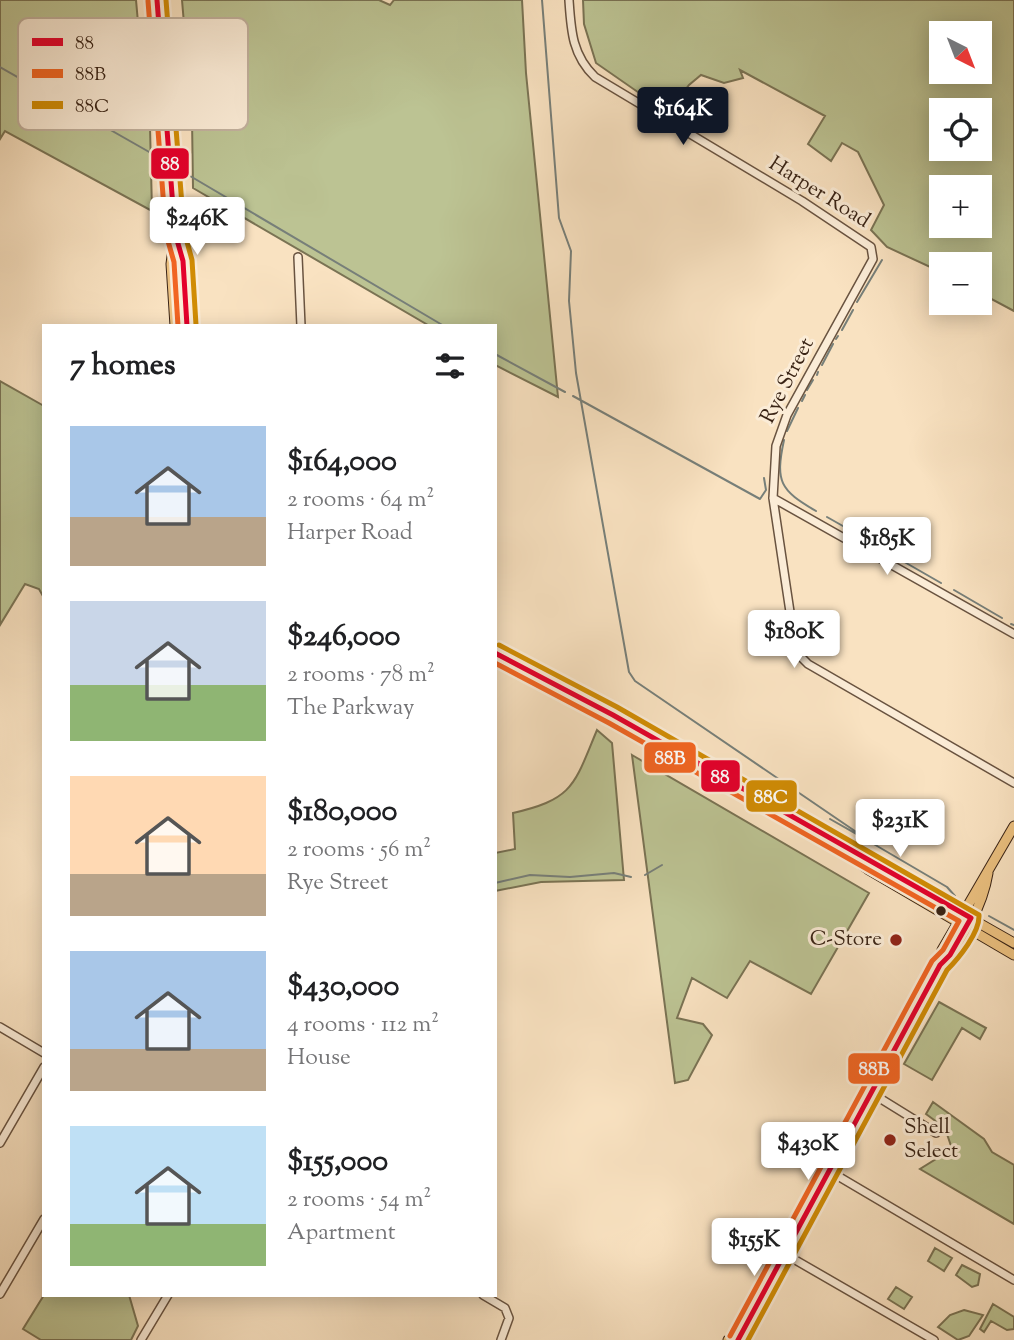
<!DOCTYPE html>
<html lang="en">
<head>
<meta charset="utf-8">
<style>
  :root { --surface:#fff; --page:#f6f6f6; --text:#202124; --muted:#757577; --accent:#111827 }
  body { margin:0; font-family:"Sorts Mill Goudy",serif; background:var(--page); color:var(--text); height:100vh; display:flex; flex-direction:column; font-size:26px; white-space:nowrap }
  * { box-sizing:border-box; margin:0 }
  p { font-size:23px; color:var(--muted) }
  .icon { flex:none; width:38px; height:38px; fill:none; stroke:currentColor; stroke-width:2; stroke-linecap:round; stroke-linejoin:round }
  .map { position:relative; flex:1; overflow:hidden }
  .sheet { position:absolute; left:42px; top:324px; width:455px; height:973px; display:flex; flex-direction:column; background:var(--surface); border-radius:0px; box-shadow:0 4px 18px #0003 }
  .sheet>* { flex:none }
  .needle { width:46px; rotate:138deg }
  .controls { position:absolute; left:929px; top:21px; display:grid; gap:14px }
  .controls a { display:grid; place-items:center; width:63px; height:63px; border-radius:0px; background:var(--surface); box-shadow:0 4px 18px #0003; font-size:35px }
  .price { position:absolute; translate:-50% -60px; padding:0 16px; border-radius:7px; background:#fff; color:#222; font-size:23px; line-height:46px; filter:drop-shadow(0 2px 4px #0008) }
  .price::after { content:''; position:absolute; left:50%; top:42px; width:21px; height:16px; margin-left:-10px; background:inherit; clip-path:polygon(0 0,100% 0,50% 100%) }
  .price.on { background:var(--accent); color:#fff }
  ul { padding:0; list-style:none }
  li { display:flex; align-items:center; gap:21px; height:175px; padding:0 28px }
  li span { display:grid; place-items:center; flex:none; width:196px; height:140px; border-radius:0px; color:#555 }
  li>.icon { margin-inline-start:auto }
  span .icon { width:84px; height:84px; fill:#fffc; stroke-width:1 }
  li b { font-size:30px }
  h2 { display:flex; justify-content:space-between; align-items:center; height:84px; padding:0 28px; font-size:30px }
  .map>svg:first-child { display:block }
  .green { fill:#bcc393; stroke:#7a7354; stroke-width:2; fill-rule:evenodd }
  .lines { fill:none; stroke-linecap:round; stroke-linejoin:round }
  .stream { stroke:#777f79; stroke-width:2 }
  .minor-casing { stroke:#695340; stroke-width:10 }
  .major-casing { stroke:#392315; stroke-width:11 }
  .minor { stroke:#fbecd7; stroke-width:7 }
  .major { stroke:#ecc180; stroke-width:9 }
  .bus-1-casing { stroke:#fbecd7; stroke-width:10 }
  .bus-2-casing { stroke:#fbecd7; stroke-width:10 }
  .bus-3-casing { stroke:#fbecd7; stroke-width:10 }
  .bus-1 { stroke:#e4002b; stroke-width:5 }
  .bus-2 { stroke:#f26522; stroke-width:5 }
  .bus-3 { stroke:#d18c04; stroke-width:5 }
  .bus-dot { fill:#392315; stroke:#fbecd7; stroke-width:2.5 }
  .poi-dot { fill:#8f2418; stroke:#fbecd7; stroke-width:2.5 }
  .labels { text-anchor:middle; dominant-baseline:central; stroke-width:6; stroke-linejoin:round; paint-order:stroke }
  .street-label { font-size:21px; fill:#392315; stroke:#fbecd7 }
  .poi-label { font-size:21px; fill:#392315; stroke:#fbecd7; text-anchor:end }
  .key { fill:#fbecd7; stroke:#c1b09d; stroke-width:2 }
  .key-label { font-size:19px; fill:#392315 }
  .line-badge { stroke:#fbecd7; stroke-width:2.5 }
  .badge-label { font-size:19px; text-anchor:middle; font-weight:bold; fill:#fff }
</style>
</head>
<body>
<div class="map">
<svg width="1014" height="1340" viewBox="0 0 1014 1340">
  <rect width="100%" height="100%" fill="#f9e2c1"/>
  <filter id="stains"><feTurbulence type="fractalNoise" baseFrequency=".00286" numOctaves="4"/><feColorMatrix values="0 0 0 0 .2 0 0 0 0 .09 0 0 0 0 .02 0 0 0 .5 -.17"/></filter>
  <radialGradient id="worn" r=".72"><stop offset=".6" stop-color="#630" stop-opacity="0"/><stop offset="1" stop-color="#630" stop-opacity=".3"/></radialGradient>
  <path class="green" d="M0,0h136l7,79 6,6 3,126 -147,-80 -5,8z
    M182,0h197l11,5 4,-5h128l4,73 32,324 -63,-32v-39l-67,-1 -235,-137 -1,-69z
    M583,0h431v311l-34,-18v-29h-38l-1,8 -54,-25 -16,-17 13,-25 -26,-53 -16,-9 -11,18 -23,-17 17,-28 -85,-46 3,8 -19,5 -23,-8 -12,10 -21,28 -72,-50 -12,-39zM942,33h38v39h-38zM942,110h38v39h-38zM942,187h38v39h-38z
    M0,381l44,25v192l-5,-9 -14,-5 -25,41z
    M597,730l15,13 12,137 -83,2 -46,9v-38l20,-4 -2,-36c61,-14 61,-28 84,-83z
    M632,755l237,138 -58,101 -61,-33 -23,37 -35,-20 -15,40 26,6 9,11 -24,45 -13,3z
    M939,1002l47,26 -6,11 -18,-11 -30,52 -28,-16z
    M933,1102l51,37 8,13 22,13v59l-94,-55 32,-20 -7,-21 -19,-14z
    M935,1248l17,10 -8,13 -16,-10z
    M962,1265l18,9 -2,11 -6,2 -16,-12z
    M896,1287l16,10 -8,12 -16,-10z
    M44,1295h85l9,31 -7,14h-90l-18,-11z
    M993,1304l21,13v12l-7,1 -16,-9 -7,11 -4,-3z
    M964,1310l19,5 -14,21 -11,4 -20,-13 12,-12z"/>
  <g class="lines">
    <path class="stream" d="M542,0l17,218 12,33 -2,50 7,72 53,299 6,9 236,161
      M0,67l158,90
      M185,173l259,153
      M857,302l25,-42
      M842,330l11,-20
      M836,339l2,-3
      M495,354l70,38
      M822,365l11,-21
      M817,375l1,-3
      M807,390l6,-10
      M573,396l187,103 6,-9 -2,-12
      M802,401l3,-6
      M787,431l11,-23
      M784,440c-9,42 -4,50 32,71
      M827,517l30,17
      M869,541l14,8
      M894,556l47,27
      M954,590l48,28
      M1011,624l3,1
      M855,833l-25,-14 28,16
      M872,843l75,44 8,9
      M645,875l17,-10
      M495,883l35,-8 40,2 44,-4 17,4
      M989,916l25,14"/>
    <defs>
      <path id="minor" d="M569,0c2,30 3,55 26,77l207,124 69,46 2,12 -86,156 -11,31 -3,52 23,154 12,12 206,119
        M298,257l3,69
        M773,498l241,136
        M0,1027l44,26
        M873,1094l63,39
        M0,1143l44,-76
        M831,1172l183,108
        M785,1254l149,86
        M0,1294l44,-75
        M483,1295l22,13 4,10 -8,22
        M141,1340l27,-45"/>
      <path id="major" d="M157,0l15,178 3,55 -4,31 4,62
        M177,238l6,23 4,65
        M495,653l118,62 401,228
        M835,845l34,25 145,85
        M940,965l2,-15 72,-124
        M728,1340l10,-5
        M738,1340l202,-375c23,-22 43,-61 48,-92"/>
    </defs>
    <use href="#minor" class="minor-casing"/>
    <use href="#major" class="major-casing"/>
    <use href="#minor" class="minor"/>
    <use href="#major" class="major"/>
    <defs>
      <path id="bus-1" d="M157,0l18,233 8,28 4,65
        M495,653l118,62 358,203 -21,37 -10,10 -202,375"/>
      <path id="bus-2" d="M148,1l18,233 8,28 4,64
        M495,663l114,60 350,198 -16,29 -11,11 -202,375"/>
      <path id="bus-3" d="M166,0l18,231 8,29 4,65
        M499,645l118,62 362,208c1,17 -20,43 -32,55l-199,370"/>
    </defs>
    <use href="#bus-1" class="bus-1-casing"/>
    <use href="#bus-2" class="bus-2-casing"/>
    <use href="#bus-3" class="bus-3-casing"/>
    <use href="#bus-1" class="bus-1"/>
    <use href="#bus-2" class="bus-2"/>
    <use href="#bus-3" class="bus-3"/>
  </g>
  <circle class="bus-dot" cx="941" cy="911" r="6"/>
  <g class="poi-dot">
    <circle cx="896" cy="940" r="7"/>
    <circle cx="890" cy="1140" r="7"/>
  </g>
  <g class="labels">
    <g class="street-label">
      <text transform="translate(819 193) rotate(32)">Harper Road</text>
      <text transform="translate(788 381) rotate(-63)">Rye Street</text>
    </g>
    <g class="poi-label">
      <text x="882" y="940">C-Store</text>
      <text x="904" y="1128" text-anchor="start">Shell<tspan x="904" dy="24">Select</tspan></text>
    </g>
  </g>
  <rect x="18" y="18" width="230" height="112" rx="10" class="key"/>
  <rect x="32" y="38" width="31" height="8" fill="#e4002b"/>
  <rect x="32" y="69" width="31" height="9" fill="#f26522"/>
  <rect x="32" y="101" width="31" height="8" fill="#d18c04"/>
  <g class="key-label">
    <text x="75" y="49">88</text>
    <text x="75" y="80">88B</text>
    <text x="75" y="112">88C</text>
  </g>
  <g class="line-badge">
    <rect x="150" y="147" width="40" height="33" rx="7" fill="#e4002b"/>
    <rect x="643" y="741" width="54" height="33" rx="7" fill="#f26522"/>
    <rect x="700" y="759" width="41" height="34" rx="7" fill="#e4002b"/>
    <rect x="745" y="779" width="53" height="34" rx="7" fill="#d18c04"/>
    <rect x="847" y="1052" width="54" height="33" rx="7" fill="#f26522"/>
  </g>
  <g class="badge-label">
    <text x="170" y="170">88</text>
    <text x="670" y="764">88B</text>
    <text x="720" y="783">88</text>
    <text x="771" y="803">88C</text>
    <text x="874" y="1075">88B</text>
  </g>
  <rect width="100%" height="100%" filter="url(#stains)"/>
  <rect width="100%" height="100%" fill="url(#worn)"/>
</svg>
<div class="controls">
<a><svg class="needle" viewBox="-14 -14 28 28"><path d="M0-13l5 13h-10z" fill="#e53935"/><path d="M0 13l5-13h-10z" fill="#757577"/></svg></a>
<a><svg class="icon" aria-label="locate" viewBox="0 0 24 24"><circle cx="12" cy="12" r="6"/><path d="M12 2v4M12 18v4M2 12h4M18 12h4"/></svg></a>
<a>+</a>
<a>−</a>
</div>
<b class="price on" style="left:683px;top:147px">$164K</b>
<b class="price" style="left:197px;top:257px">$246K</b>
<b class="price" style="left:887px;top:577px">$185K</b>
<b class="price" style="left:794px;top:670px">$180K</b>
<b class="price" style="left:900px;top:859px">$231K</b>
<b class="price" style="left:808px;top:1182px">$430K</b>
<b class="price" style="left:754px;top:1278px">$155K</b>
<section class="sheet">
<h2>7 homes<svg class="icon" aria-label="filters" viewBox="0 0 24 24"><path d="M4 7h16M4 17h16"/><circle cx="9" cy="7" r="2"/><circle cx="15" cy="17" r="2"/></svg></h2>
<ul>
<li><span style="background:linear-gradient(#a9c7e8 65%,#b9a48a 0)"><svg class="icon" aria-label="home" viewBox="0 0 24 24"><path d="M3 11l9-7 9 7M6 9v11h12V9"/></svg></span><div><b>$164,000</b><p>2 rooms · 64 m²</p><p>Harper Road</p></div></li>
<li><span style="background:linear-gradient(#c9d6e8 60%,#8fb573 0)"><svg class="icon" aria-label="home" viewBox="0 0 24 24"><path d="M3 11l9-7 9 7M6 9v11h12V9"/></svg></span><div><b>$246,000</b><p>2 rooms · 78 m²</p><p>The Parkway</p></div></li>
<li><span style="background:linear-gradient(#ffd9b3 70%,#b9a48a 0)"><svg class="icon" aria-label="home" viewBox="0 0 24 24"><path d="M3 11l9-7 9 7M6 9v11h12V9"/></svg></span><div><b>$180,000</b><p>2 rooms · 56 m²</p><p>Rye Street</p></div></li>
<li><span style="background:linear-gradient(#a9c7e8 70%,#b9a48a 0)"><svg class="icon" aria-label="home" viewBox="0 0 24 24"><path d="M3 11l9-7 9 7M6 9v11h12V9"/></svg></span><div><b>$430,000</b><p>4 rooms · 112 m²</p><p>House</p></div></li>
<li><span style="background:linear-gradient(#bfe0f5 70%,#8fb573 0)"><svg class="icon" aria-label="home" viewBox="0 0 24 24"><path d="M3 11l9-7 9 7M6 9v11h12V9"/></svg></span><div><b>$155,000</b><p>2 rooms · 54 m²</p><p>Apartment</p></div></li>
</ul>
</section>
</div>
</body>
</html>
